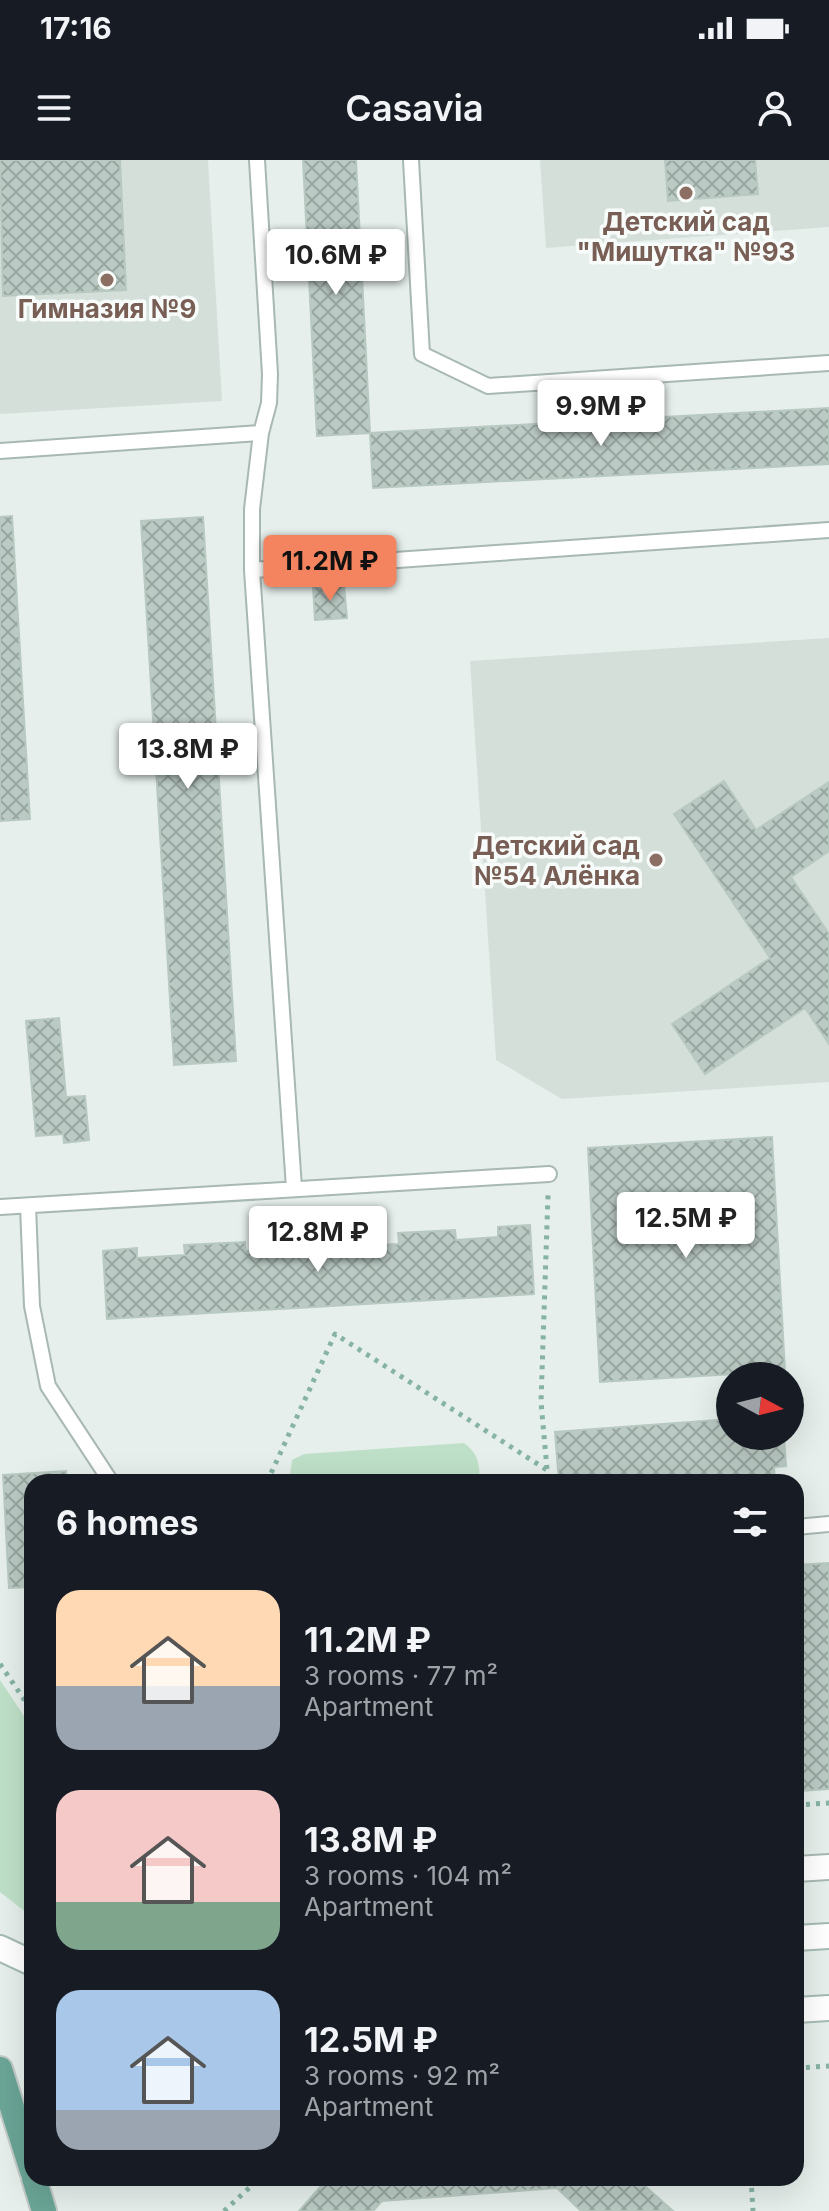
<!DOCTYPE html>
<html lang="en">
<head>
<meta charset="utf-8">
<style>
  :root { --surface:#171b24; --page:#242831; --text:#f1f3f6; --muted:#9ea1a6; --accent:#f4845f }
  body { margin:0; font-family:Inter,sans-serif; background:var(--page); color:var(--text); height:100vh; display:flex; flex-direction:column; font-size:30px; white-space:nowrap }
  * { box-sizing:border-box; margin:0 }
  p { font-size:26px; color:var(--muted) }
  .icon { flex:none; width:44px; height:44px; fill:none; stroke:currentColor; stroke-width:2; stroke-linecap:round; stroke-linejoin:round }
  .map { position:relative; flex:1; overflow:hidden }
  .sheet { position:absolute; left:24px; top:1314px; width:780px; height:712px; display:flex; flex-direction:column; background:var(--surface); border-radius:24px; box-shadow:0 8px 32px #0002 }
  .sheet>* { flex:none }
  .needle { width:52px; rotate:97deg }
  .controls { position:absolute; left:716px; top:1202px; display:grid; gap:16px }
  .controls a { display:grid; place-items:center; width:88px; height:88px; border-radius:50%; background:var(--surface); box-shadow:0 8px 32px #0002; font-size:40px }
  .price { position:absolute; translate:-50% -68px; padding:0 18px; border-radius:8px; background:#fff; color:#222; font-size:26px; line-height:52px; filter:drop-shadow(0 2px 4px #0008) }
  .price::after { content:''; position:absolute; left:50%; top:48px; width:24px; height:18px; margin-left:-12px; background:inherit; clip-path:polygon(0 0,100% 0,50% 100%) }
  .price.selected { background:var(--accent); color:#111 }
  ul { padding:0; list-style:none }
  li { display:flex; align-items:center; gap:24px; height:200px; padding:0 32px }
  li span { display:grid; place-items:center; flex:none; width:224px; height:160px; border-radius:24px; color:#555 }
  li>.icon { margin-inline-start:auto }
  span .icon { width:96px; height:96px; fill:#fffc; stroke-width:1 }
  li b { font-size:34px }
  h2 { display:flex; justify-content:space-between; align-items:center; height:96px; padding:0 32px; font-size:34px }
  .status { display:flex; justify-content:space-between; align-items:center; height:56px; padding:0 40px; background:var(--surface); direction:ltr }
  .status svg { height:22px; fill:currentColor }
  header { display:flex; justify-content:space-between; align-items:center; height:104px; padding:0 32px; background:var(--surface); font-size:36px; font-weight:600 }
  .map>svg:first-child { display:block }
  .built { fill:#d4dfda }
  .green { fill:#bfe0c8 }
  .building { fill:url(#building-cross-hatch); stroke:#b8c9c2; stroke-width:2 }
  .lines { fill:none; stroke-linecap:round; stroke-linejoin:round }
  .service-casing { stroke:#a8b8b2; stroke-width:18 }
  .minor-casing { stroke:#a8b8b2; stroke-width:28 }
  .secondary-casing { stroke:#a4bbb3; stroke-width:28 }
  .primary-casing { stroke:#c2cac8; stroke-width:28 }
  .path { stroke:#86b3a5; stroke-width:5; stroke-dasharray:4 6; stroke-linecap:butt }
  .service { stroke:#fff; stroke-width:14 }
  .minor { stroke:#fff; stroke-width:24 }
  .secondary { stroke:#fff; stroke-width:24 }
  .primary { stroke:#6aa596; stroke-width:24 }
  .education-dot { fill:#8d6e63; stroke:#f7fbf9; stroke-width:3 }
  .labels { text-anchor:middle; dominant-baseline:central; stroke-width:7; stroke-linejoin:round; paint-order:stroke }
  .education-label { font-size:26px; font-weight:bold; fill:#785e54; stroke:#f7fbf9 }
</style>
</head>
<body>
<div class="status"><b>17:16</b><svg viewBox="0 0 49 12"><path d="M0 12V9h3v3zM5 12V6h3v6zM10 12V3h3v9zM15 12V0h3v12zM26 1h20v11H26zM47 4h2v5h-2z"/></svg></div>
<header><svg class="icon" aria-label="menu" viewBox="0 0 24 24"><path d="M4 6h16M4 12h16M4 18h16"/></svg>Casavia<svg class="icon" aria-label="person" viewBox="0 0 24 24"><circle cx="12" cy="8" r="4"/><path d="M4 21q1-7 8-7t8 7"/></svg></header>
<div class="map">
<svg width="829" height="2051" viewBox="0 0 829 2051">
  <defs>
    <pattern id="building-cross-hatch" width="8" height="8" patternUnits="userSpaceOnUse" patternTransform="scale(2)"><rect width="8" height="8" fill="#bbcac4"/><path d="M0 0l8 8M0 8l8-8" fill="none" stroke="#98a6a0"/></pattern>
  </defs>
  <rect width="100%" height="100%" fill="#e6efeb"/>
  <path class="built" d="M0,0h208l14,241 -222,13z
    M540,0h289v67l-283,21z
    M829,478v444l-267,17 -66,-39 -26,-399z"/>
  <path class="green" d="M464,1283c15,11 15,21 16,39h-191l3,-22 12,-6z
    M0,1520l32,48v189l-32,-25z"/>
  <path class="building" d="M0,0h120l6,130 -123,6z
    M303,0h53l14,273 -53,3z
    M665,0h90l3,34 -90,7z
    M829,248v56l-456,24 -3,-55z
    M12,356l18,303 -30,2v-304z
    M203,357l33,544 -62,4 -33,-544z
    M344,425l3,33 -32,2 -2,-33z
    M724,621l32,49 73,-48v69l-38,26 38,57v110l-24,-36 -100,66 -33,-50 98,-66 -96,-144z
    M59,858l7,79 19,-1 4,44 -25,3 -1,-9 -27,2 -10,-115z
    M772,977l13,234 -185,11 -12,-234z
    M530,1065l4,69 -427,25 -4,-68 34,-3v10l48,-3 -1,-10 61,-3v9l44,-3 -1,-8 63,-4v10l48,-2 -1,-11 57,-3 1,10 42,-3v-10z
    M730,1259v17h54l2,30 -12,1 1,15h-216l-4,-50z
    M66,1311v11h-34v105l-23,1 -6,-113z
    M829,1403v226l-29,2 -4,-226z
    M328,2018h308l37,33h-92l-24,-23 -175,13 -9,10h-74z"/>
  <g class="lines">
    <defs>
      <path id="service" d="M257,0l13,214 -1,29 -8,30
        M411,0l11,194 66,32 341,-23
        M0,291l261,-18 -9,76v61l577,-40
        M252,410l42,618
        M28,1046l4,100 16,80 63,96
        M0,1047l549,-33
        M796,1367l33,-3"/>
      <path id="minor" d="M796,1709l33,-2"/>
      <path id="secondary" d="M796,1778l33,-2
        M0,1788l32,15
        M796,1850l33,-2"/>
      <path id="primary" d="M0,1909l32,102
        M34,2018l10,33"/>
    </defs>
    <use href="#service" class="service-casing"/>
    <use href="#minor" class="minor-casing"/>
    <use href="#secondary" class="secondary-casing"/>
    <use href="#primary" class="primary-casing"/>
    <path class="path" d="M547,1309l-6,-67 7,-207
      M267,1322l68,-148 212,136 1,12
      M0,1504l32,47
      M796,1645l33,-2
      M796,1908l33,-2
      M751,2018l2,33
      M224,2051l36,-33"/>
    <use href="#service" class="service"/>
    <use href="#minor" class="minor"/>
    <use href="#secondary" class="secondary"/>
    <use href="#primary" class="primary"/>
  </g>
  <g class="education-dot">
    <circle cx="686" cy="33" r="8"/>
    <circle cx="107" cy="120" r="8"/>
    <circle cx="656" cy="700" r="8"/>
  </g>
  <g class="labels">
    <g class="education-label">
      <text x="686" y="61">Детский сад<tspan x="686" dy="30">"Мишутка" №93</tspan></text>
      <text x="107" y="148">Гимназия №9</text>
      <text x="640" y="685" text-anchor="end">Детский сад<tspan x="640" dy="30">№54 Алёнка</tspan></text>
    </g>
  </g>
</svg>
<div class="controls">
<a><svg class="needle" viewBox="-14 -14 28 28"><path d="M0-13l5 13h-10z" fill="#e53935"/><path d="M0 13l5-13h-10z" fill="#9ea1a6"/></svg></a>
</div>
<b class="price" style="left:336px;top:137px">10.6M ₽</b>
<b class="price" style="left:601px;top:288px">9.9M ₽</b>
<b class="price selected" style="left:330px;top:443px">11.2M ₽</b>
<b class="price" style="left:188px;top:631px">13.8M ₽</b>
<b class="price" style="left:686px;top:1100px">12.5M ₽</b>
<b class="price" style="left:318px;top:1114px">12.8M ₽</b>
<section class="sheet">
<h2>6 homes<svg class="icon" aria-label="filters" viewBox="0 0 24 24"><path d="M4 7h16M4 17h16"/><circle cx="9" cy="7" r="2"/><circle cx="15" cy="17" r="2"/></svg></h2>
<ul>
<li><span style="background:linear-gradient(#ffd9b3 60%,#9aa5b1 0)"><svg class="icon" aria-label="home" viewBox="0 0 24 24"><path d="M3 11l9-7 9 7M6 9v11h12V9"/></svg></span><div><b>11.2M ₽</b><p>3 rooms · 77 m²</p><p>Apartment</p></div></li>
<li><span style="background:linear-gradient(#f6c9c9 70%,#7fa58c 0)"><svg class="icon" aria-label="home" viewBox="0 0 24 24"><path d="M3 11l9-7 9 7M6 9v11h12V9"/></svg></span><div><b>13.8M ₽</b><p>3 rooms · 104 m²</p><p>Apartment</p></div></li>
<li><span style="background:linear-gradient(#a9c7e8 75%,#9aa5b1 0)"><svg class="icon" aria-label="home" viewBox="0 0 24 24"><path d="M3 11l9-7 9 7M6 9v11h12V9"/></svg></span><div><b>12.5M ₽</b><p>3 rooms · 92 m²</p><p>Apartment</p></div></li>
</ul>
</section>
</div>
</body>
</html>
